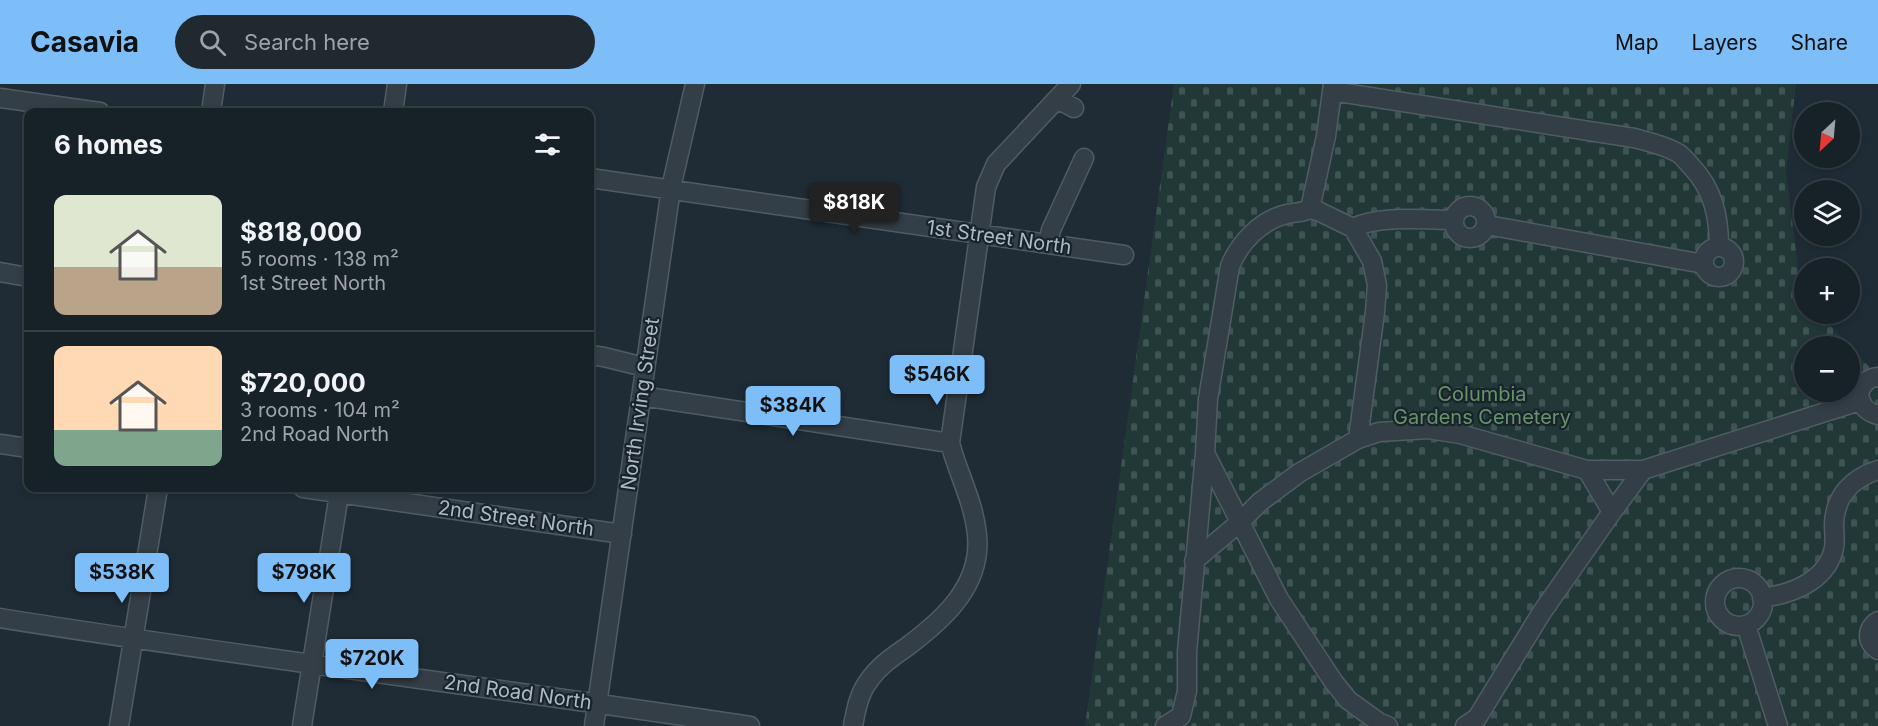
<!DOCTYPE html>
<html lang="en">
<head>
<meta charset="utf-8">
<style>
  :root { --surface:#172128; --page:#202930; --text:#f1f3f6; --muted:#9ea3a8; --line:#363e45; --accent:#7ebef8 }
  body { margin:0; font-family:Inter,sans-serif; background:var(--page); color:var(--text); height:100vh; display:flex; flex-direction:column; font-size:22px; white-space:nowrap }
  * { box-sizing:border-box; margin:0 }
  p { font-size:20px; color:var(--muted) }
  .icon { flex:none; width:33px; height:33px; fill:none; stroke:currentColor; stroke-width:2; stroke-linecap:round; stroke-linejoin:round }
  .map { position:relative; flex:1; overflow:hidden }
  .panel { position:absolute; left:24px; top:24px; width:570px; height:384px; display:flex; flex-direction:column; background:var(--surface); border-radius:12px; box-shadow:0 3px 9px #0003,0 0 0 2px var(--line) }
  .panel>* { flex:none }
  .needle { width:39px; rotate:206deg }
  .tools { position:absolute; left:1794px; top:18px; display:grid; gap:12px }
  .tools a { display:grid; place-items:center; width:66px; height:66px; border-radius:50%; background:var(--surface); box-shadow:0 3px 9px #0003,0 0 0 2px var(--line); font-size:30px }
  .price { position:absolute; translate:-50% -51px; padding:0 14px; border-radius:6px; background:var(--accent); color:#111; font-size:20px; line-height:39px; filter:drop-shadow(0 2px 3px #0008) }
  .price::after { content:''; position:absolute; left:50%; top:36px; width:18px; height:14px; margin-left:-9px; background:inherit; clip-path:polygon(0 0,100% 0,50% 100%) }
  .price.selected { background:#222; color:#fff }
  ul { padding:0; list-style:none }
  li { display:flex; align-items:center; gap:18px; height:150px; padding:0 30px }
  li+li { border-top:2px solid var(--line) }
  li span { display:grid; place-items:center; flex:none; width:168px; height:120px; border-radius:12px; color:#555 }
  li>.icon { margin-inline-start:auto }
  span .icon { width:72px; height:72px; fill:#fffc; stroke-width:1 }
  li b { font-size:26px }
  h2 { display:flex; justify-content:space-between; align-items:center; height:72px; padding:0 30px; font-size:26px }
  header { display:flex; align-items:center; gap:36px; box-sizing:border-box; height:84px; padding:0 30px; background:var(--accent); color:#111 }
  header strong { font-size:28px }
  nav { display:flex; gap:33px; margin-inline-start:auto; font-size:21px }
  .search { width:420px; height:54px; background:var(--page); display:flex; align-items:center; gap:15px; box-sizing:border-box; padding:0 21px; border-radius:33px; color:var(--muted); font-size:22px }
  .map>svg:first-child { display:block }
  .cemetery { fill:url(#cemetery-stones); fill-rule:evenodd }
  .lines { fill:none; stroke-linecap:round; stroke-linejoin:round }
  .minor-casing { stroke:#505c65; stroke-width:21 }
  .minor { stroke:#333e47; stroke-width:18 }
  .labels { text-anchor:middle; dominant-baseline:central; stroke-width:4.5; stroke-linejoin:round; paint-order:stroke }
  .street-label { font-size:20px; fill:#adb9c4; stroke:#19232b }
  .park-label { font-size:20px; fill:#659469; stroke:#19232b }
</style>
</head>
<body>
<header>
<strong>Casavia</strong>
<div class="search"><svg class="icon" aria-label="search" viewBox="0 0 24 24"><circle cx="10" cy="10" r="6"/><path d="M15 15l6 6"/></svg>Search here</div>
<nav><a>Map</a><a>Layers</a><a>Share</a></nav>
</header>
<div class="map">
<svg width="1878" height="642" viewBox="0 0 1878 642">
  <defs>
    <pattern id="cemetery-stones" width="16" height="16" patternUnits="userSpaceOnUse" patternTransform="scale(1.5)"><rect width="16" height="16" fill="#213837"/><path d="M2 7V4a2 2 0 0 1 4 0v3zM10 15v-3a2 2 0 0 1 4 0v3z" fill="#3f5352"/></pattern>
  </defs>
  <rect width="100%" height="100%" fill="#1f2c36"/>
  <path class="cemetery" d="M1174,0h622l-10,87 15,121 3,4v18h16l54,58 4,-1v355h-793zM1804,262h46v46h-46z"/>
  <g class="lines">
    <defs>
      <path id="minor" d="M1333,0l-7,52 -16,73c-8,4 -15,3 -23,5 -26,6 -47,28 -57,52l-22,133 -3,54 74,146 54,82 15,19 32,23 8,3
        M1332,7l302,47c15,4 30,7 44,15 5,3 9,9 13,13 22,23 28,50 28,81
        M0,14l100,14
        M1057,15l17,9
        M211,28l4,-28
        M393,28l4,-28
        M590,94l534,77
        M1454 138a16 16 0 1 1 32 0a16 16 0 1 1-32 0Z
        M1310,125l8,2 35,17 19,33 5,24 -2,27 -17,127 21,-7 49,-3 32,5 127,36h56
        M1487,141l217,39
        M1353,144c27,-13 71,-8 101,-8
        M1048,160l3,-14 33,-72
        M1704 178a15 15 0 1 1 30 0a15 15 0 1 1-30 0Z
        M0,188l28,5
        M590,271l14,2 40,10
        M1878,293c-11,1 -16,7 -19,17 2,12 7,18 19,21
        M641,312l309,47
        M0,360l28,4
        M1587,386l25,42
        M303,404l319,46
        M1194,477l46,-39 20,-20 39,-29 59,-34
        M1715 518a24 24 0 1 1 48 0a24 24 0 1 1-48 0Z
        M1762,514c29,-4 62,-16 71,-46 3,-9 1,-19 1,-28 1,-29 19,-46 44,-54
        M0,534c249,40 500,70 750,108
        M1878,537c-12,8 -12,21 0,29
        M1746,541l32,101
        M119,642l39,-238
        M302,642l38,-238
        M594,642l77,-538 24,-104
        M853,642c3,-17 6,-33 17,-47 10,-14 24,-23 38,-33 36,-27 74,-61 69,-111 -3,-33 -19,-61 -27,-92l36,-256 10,-23 75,-80
        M1165,642l16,-10 6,-25v-39l18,-199
        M1465,642l12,-8 65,-106 70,-100 31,-42 217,-69"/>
    </defs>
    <use href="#minor" class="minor-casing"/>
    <use href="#minor" class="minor"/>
  </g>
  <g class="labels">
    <g class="street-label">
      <text transform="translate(999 153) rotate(8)">1st Street North</text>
      <text transform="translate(640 320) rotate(-82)">North Irving Street</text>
      <text transform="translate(516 434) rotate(8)">2nd Street North</text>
      <text transform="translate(518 608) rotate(8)">2nd Road North</text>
    </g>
    <g class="park-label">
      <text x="1482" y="310">Columbia<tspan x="1482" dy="23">Gardens Cemetery</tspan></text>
    </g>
  </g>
</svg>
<div class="tools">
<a><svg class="needle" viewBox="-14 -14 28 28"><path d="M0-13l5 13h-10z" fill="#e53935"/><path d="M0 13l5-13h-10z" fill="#9ea3a8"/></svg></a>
<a><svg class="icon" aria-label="layers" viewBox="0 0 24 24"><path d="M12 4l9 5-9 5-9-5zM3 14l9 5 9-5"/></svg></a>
<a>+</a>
<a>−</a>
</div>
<b class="price selected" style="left:854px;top:150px">$818K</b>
<b class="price" style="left:937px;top:322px">$546K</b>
<b class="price" style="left:793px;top:353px">$384K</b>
<b class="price" style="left:122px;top:520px">$538K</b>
<b class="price" style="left:304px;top:520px">$798K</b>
<b class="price" style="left:372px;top:606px">$720K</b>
<section class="panel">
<h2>6 homes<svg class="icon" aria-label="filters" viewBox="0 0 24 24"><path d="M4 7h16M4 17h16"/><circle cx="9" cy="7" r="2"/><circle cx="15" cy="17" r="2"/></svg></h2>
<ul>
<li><span style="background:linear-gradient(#dfe7d0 60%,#b9a48a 0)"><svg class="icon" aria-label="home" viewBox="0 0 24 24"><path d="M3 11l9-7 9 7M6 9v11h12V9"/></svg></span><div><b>$818,000</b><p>5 rooms · 138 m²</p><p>1st Street North</p></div></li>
<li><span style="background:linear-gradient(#ffd9b3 70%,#7fa58c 0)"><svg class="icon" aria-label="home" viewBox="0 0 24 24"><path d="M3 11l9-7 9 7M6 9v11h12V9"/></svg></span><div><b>$720,000</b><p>3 rooms · 104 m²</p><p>2nd Road North</p></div></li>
</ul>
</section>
</div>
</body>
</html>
